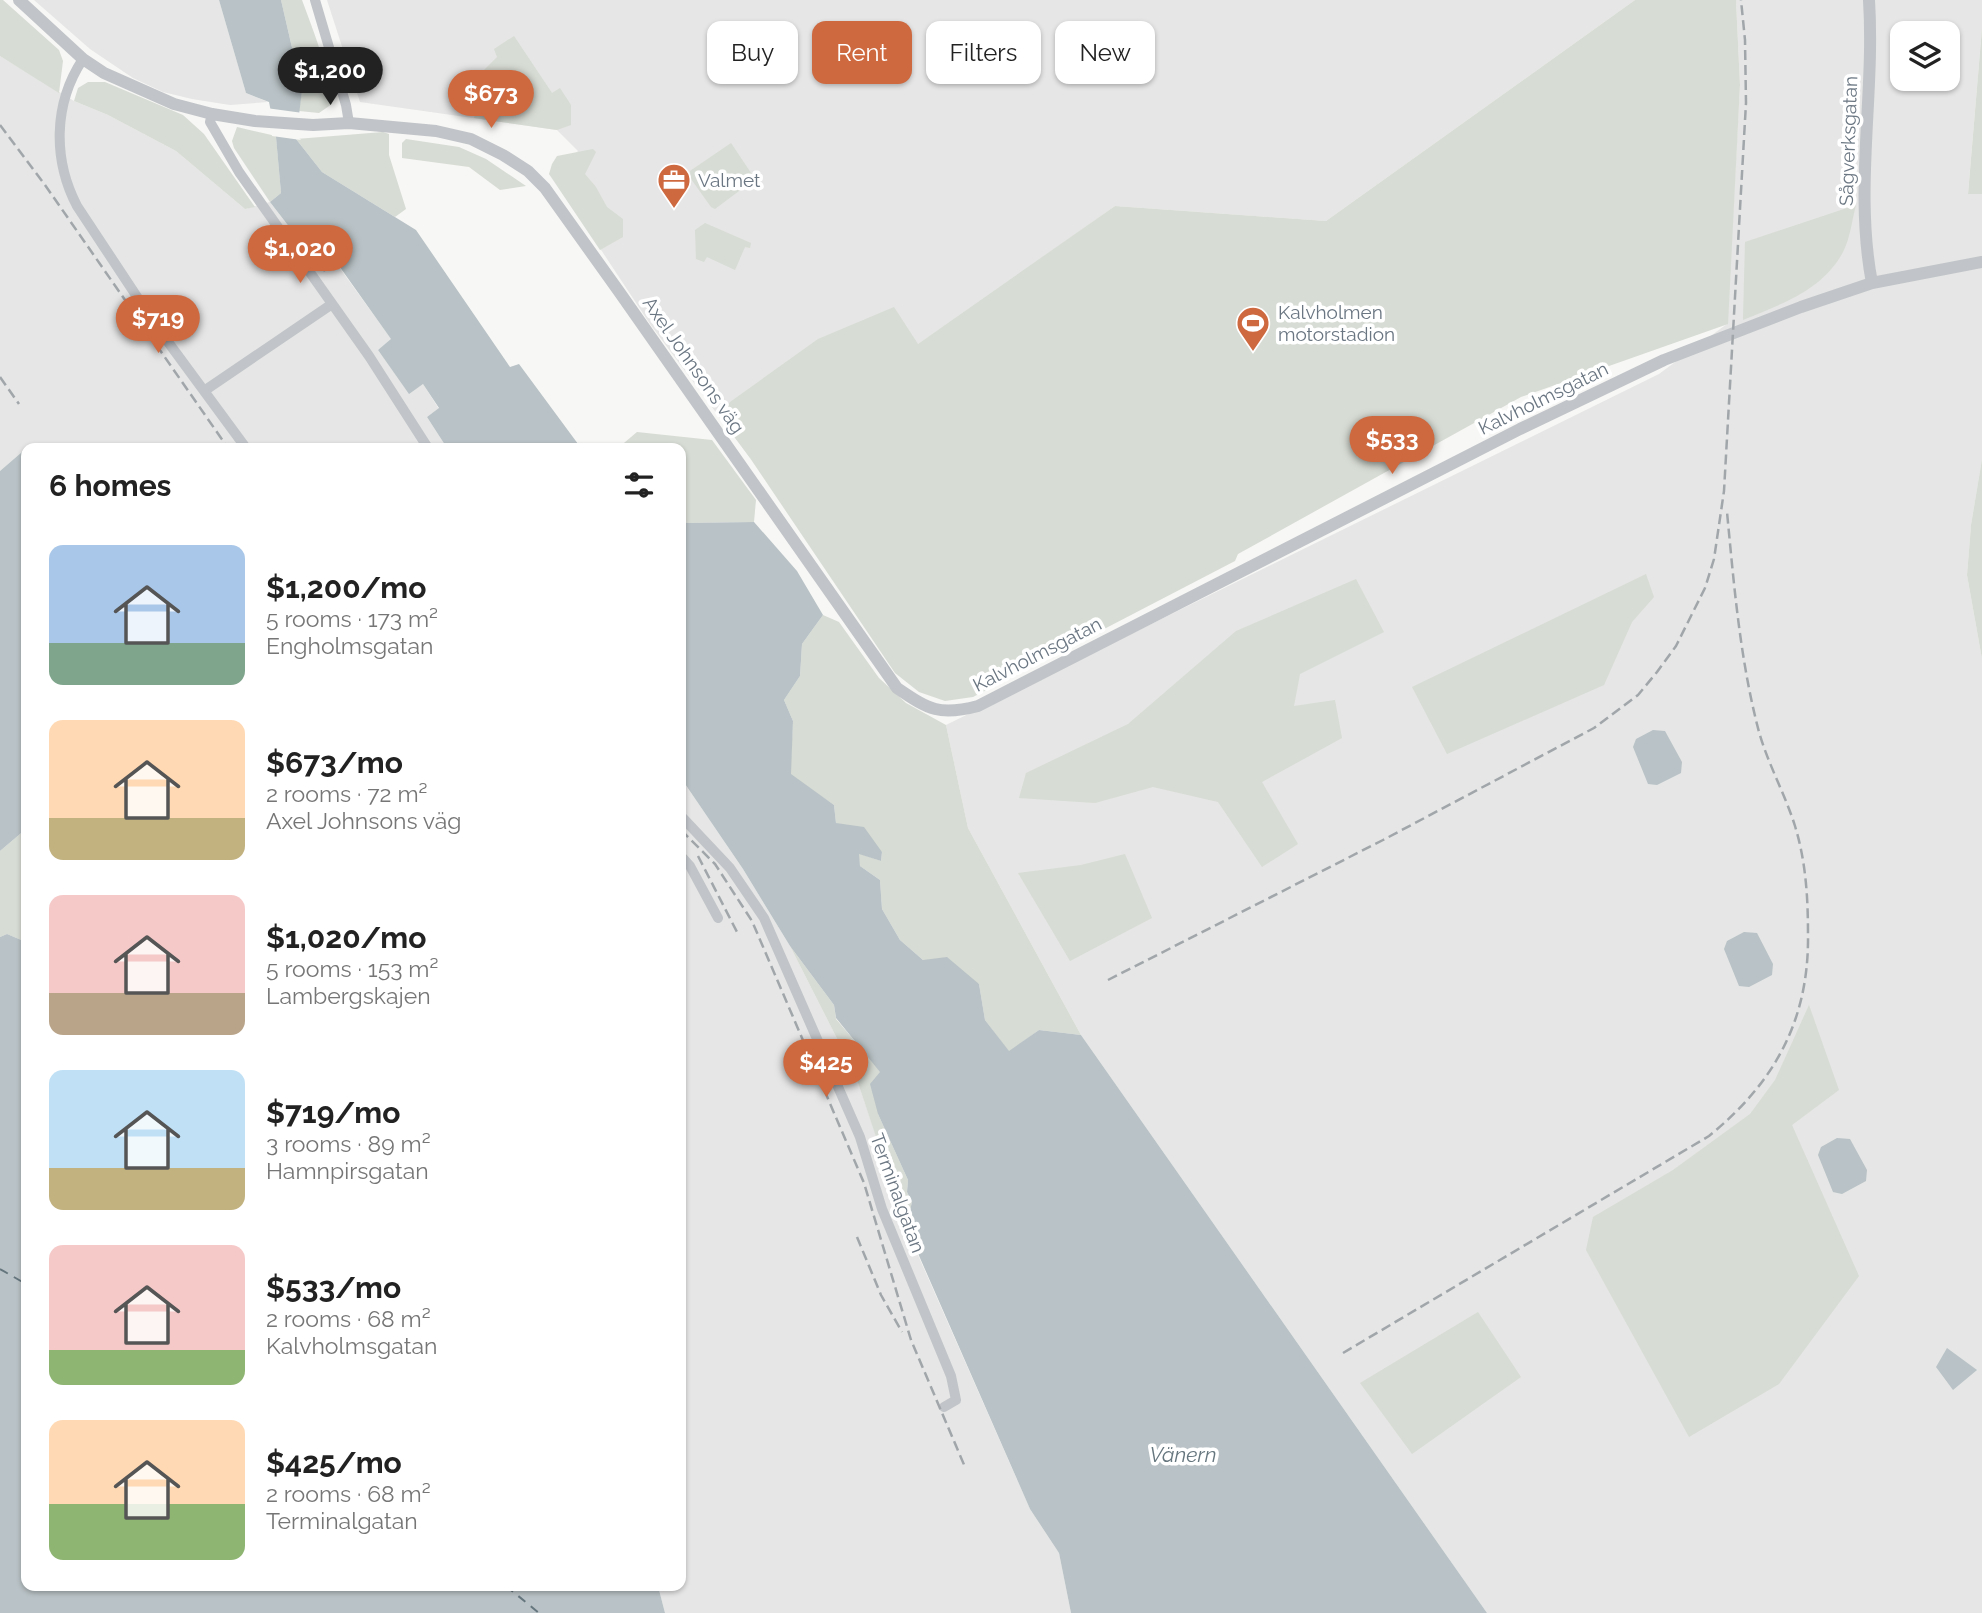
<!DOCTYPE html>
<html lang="en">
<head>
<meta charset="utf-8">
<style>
  :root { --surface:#fff; --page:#f6f6f6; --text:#222; --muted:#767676; --accent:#ce683e }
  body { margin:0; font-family:Raleway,sans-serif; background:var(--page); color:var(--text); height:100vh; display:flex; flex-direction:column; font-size:26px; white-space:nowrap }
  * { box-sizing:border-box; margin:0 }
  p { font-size:23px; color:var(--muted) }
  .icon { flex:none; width:38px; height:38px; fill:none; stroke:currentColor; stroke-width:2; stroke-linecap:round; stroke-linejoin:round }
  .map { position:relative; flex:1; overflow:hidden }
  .details { position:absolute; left:21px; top:443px; width:665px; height:1148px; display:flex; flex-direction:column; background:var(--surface); border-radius:14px; box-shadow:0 2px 5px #0004 }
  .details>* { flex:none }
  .guide { position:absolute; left:707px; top:21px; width:665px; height:63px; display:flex; gap:14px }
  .buttons { position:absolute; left:1890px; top:21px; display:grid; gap:14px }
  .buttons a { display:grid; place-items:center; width:70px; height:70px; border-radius:14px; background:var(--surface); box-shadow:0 2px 5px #0004; font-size:35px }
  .price { position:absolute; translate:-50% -60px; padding:0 16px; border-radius:24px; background:var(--accent); color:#fff; font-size:23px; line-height:46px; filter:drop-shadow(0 2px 4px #0008) }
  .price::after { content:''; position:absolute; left:50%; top:42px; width:21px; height:16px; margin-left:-10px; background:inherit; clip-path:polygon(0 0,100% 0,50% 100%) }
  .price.active { background:#222; color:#fff }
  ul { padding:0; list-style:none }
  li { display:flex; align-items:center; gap:21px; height:175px; padding:0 28px }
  li span { display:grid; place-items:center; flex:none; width:196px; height:140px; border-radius:14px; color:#555 }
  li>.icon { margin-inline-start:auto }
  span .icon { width:84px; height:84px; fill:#fffc; stroke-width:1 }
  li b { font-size:30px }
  h2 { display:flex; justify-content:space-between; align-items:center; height:84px; padding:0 28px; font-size:30px }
  .chip { padding:0 24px; border-radius:14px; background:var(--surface); box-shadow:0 2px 5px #0004; font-size:24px; line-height:63px }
  .chip.active { background:var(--accent); color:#fff }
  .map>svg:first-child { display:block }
  .built { fill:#e5e6e5; fill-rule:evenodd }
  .green { fill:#d7dcd4 }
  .water { fill:#b9c2c6 }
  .pier { fill:#f7f7f5 }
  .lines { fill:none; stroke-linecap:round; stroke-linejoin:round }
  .ferry { stroke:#66767e; stroke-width:2; stroke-dasharray:9 7; stroke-linecap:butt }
  .minor { stroke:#c1c4c8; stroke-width:10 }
  .tertiary { stroke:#c1c4c8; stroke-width:12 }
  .rail { stroke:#a1a6ab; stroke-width:2.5; stroke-dasharray:10 5; stroke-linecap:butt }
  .labels { text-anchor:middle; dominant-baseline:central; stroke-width:7; stroke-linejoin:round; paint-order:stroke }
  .street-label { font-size:19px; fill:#6a7682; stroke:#fff }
  .poi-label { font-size:19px; fill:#6a7682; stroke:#fff; text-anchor:start }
  .water-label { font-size:21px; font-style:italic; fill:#66767e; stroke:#fff }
</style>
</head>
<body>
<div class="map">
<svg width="1982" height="1613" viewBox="0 0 1982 1613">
  <rect width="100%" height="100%" fill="#f7f7f5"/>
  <path class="built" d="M34,0h185l27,93 22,9 -38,3 -38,-6 -29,-7 -30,-14 -43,-29z
    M327,0h1308l-309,221 -211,-15 -126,90 -239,162 -100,-134 -99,-150 27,-23 -21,-21 -197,-28z
    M1736,0h246v28l-14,165 14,1v265l-11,66 -4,50 15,84v954h-495l-406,-578 -113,-207 -22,-103 713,-351 68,-50 13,-239zM1902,33h46v46h-46z
    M0,56l74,45 34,14 68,36 69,58 25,-7 53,69 13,-8 56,77 -14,10 31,43 14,-9 16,25 -12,8 20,31h-421v10l-4,-6 -22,19z
    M681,778l62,91 47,77 65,128 59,172 116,263 29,44 12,60h-406l-7,-27h23z"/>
  <path class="green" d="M0,0h3l56,50 4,11 -4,32 -59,-37z
    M281,0h21c12,33 27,69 30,104l-13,9 -20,-2 3,-20z
    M1635,0h101l4,85 -12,239 -207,73 -283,157 -3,7 -262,136 -28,4 -26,-9 -24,-19 -145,-215 -31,-42 11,-14 88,-63 76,-32 24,37 197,-138 211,15z
    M1982,28v166h-14z
    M514,36l38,57 8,-5 11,17v20l-14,5 -83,-12 9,-47 14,-14 -3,-8z
    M88,82h17l78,33 21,19 51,73 -10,2 -69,-58 -68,-36 -34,-14 4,-13z
    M237,127l39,9 5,57 -11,9 -36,-54 -2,-7z
    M383,132l6,2v21l17,54 -11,8 -73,-45 -26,-33z
    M406,139l53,8 27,12 40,27 -26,4 -31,-23 -67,-9v-15z
    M731,143l24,36 -40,30 -4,-2 -20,-28 -1,-8z
    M593,149l3,3 -11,22 11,13 11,20 16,12v18l-23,13 -51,-76 3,-10 5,-8z
    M1856,205c-4,15 -6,34 -13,47 -21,39 -62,52 -100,68l2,-78z
    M705,223l46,20 -1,5 -5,-1 -10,23 -28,-13 -3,5 -8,-3 -1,-29z
    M637,432l75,8 44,60 -2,22 -73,1v-75h-63z
    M1982,459v200l-15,-84 4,-50z
    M1646,574l8,23 -22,25 -28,63 -157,69 -35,-67z
    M1356,579l28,53 -84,42 -6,32 41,-6 7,38 -80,44 36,62 -36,23 -44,-65 -65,-15 -58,16 -76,-5 7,-25 102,-49 108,-93z
    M823,615l16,7 40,56 27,25 40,22 22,103 113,207 -42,-5 -30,22 -24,-32 -6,-36 -56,-24 -23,-20 -18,-31 -2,-29 -20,-14 -2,-13 23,8 1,-9 -46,-29 -2,-18 -44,-30 3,-54 -9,-21 16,-24 2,-32z
    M26,829v113l-19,-8 -7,3v-86z
    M1125,854l27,64 -82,43 -52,-88 63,-8z
    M790,946l44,59 2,14 45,53 -3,42 30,66 -1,12 5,10 -6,24 -51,-152z
    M1809,1005l30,85 -47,35 67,151 -80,108 -90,53 -103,-187 7,-33 80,-47 77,-56 25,-34z
    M1478,1312l43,65 -109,77 -52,-71z"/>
  <path class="water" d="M219,0h62l21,91 -6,48 26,33 94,58 94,137 9,-3 62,84h-134l-20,-31 12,-9 -16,-24 -14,10 -31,-44 13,-11 -54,-76 -13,9 -54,-70 11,-9 -5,-56 -7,-35 -23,-9z
    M22,452l4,6v371l-26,22v-380z
    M754,522l43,49 26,44 -21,29 -2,32 -16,24 9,21 -2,53 43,31 2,18 28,4 18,25 -1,9 -22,-7 1,12 20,14 2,29 18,31 23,20 24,-3 32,27 6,36 24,31 30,-21 42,5 406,578h-416l-12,-60 -29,-44 -124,-283 6,-24 -5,-10 1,-12 -30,-66 -8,-30 10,-12 -44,-54 -2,-13 -44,-59 -47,-77 -62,-91v-255z
    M1653,730l12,1 17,31 -1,11 -24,12 -9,-1 -15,-37 3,-8z
    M1744,932l13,1 16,31 -1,11 -23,12 -10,-1 -15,-37 3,-8z
    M7,934l19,8v644h632l7,27h-665v-676z
    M1837,1138l13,1 17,31 -1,11 -24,13 -9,-2 -15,-37 3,-8z
    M1947,1348l30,22 -24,20 -17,-23z"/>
  <path class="pier" d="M266,108l37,5 -4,25 2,2 -29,-4z"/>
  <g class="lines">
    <path class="ferry" d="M0,1269l26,15
      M506,1586l33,27"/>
    <path class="minor" d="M315,0l31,105 3,18
      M83,59c-30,45 -30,101 -6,147l80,121 89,121
      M212,114l-2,8 29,50 130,184 59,92
      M204,391l128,-87
      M681,816l49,52 34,50 96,219 22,72 69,167 5,24 -12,7
      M681,856l9,10 28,52"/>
    <path class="tertiary" d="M19,0l64,59 21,14 70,31 38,10 43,7 58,4 36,-2 87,8 35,8 32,16 25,16 17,17 75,105 277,395c32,22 43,28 81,18l542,-277 144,-69 137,-53 71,-24 110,-21
      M1869,0c6,95 -15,189 3,283"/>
    <path class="rail" d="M0,125l45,60 183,263
      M0,377l19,27
      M681,830l34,34 37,57 112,262 47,157 54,127
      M698,856l39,76
      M1108,980l275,-140 211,-112 44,-33 19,-23 19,-26 29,-58 9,-29 10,-68 22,-388 -1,-63 -4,-40
      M857,1237l24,58 21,37
      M1343,1353l366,-217c65,-53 100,-115 99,-201 0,-37 -2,-73 -13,-109 -10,-32 -27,-62 -36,-94 -19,-72 -25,-147 -32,-220"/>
  </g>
  <defs>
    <symbol id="office-pin" viewBox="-11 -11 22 30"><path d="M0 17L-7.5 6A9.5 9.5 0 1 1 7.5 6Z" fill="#ce683e" stroke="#fff"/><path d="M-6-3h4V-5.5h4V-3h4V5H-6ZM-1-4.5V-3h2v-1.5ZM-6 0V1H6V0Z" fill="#fff"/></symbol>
    <symbol id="stadium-pin" viewBox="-11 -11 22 30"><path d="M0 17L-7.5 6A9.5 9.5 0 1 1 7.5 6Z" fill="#ce683e" stroke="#fff"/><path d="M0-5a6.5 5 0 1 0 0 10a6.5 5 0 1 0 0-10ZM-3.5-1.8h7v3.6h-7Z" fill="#fff"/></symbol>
  </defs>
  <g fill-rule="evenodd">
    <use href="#office-pin" x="655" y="161" width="38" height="52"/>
    <use href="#stadium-pin" x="1234" y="304" width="38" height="52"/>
  </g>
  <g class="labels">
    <g class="street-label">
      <text transform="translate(1848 141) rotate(-88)">Sågverksgatan</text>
      <text transform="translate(694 365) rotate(55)">Axel Johnsons väg</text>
      <text transform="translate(1543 398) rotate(-26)">Kalvholmsgatan</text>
      <text transform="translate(1037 654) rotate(-27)">Kalvholmsgatan</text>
      <text transform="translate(898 1193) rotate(70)">Terminalgatan</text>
    </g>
    <g class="poi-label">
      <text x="698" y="180">Valmet</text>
      <text x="1278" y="312">Kalvholmen<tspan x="1278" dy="22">motorstadion</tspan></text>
    </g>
    <g class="water-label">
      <text x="1183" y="1454">Vänern</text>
    </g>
  </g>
</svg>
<div class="buttons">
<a><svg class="icon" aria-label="layers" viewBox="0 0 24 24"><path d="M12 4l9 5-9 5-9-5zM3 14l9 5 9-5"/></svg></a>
</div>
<b class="price active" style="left:330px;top:107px">$1,200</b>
<b class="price" style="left:491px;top:130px">$673</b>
<b class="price" style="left:300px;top:285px">$1,020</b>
<b class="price" style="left:158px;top:355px">$719</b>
<b class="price" style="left:1392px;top:476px">$533</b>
<b class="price" style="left:826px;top:1099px">$425</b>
<div class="guide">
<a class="chip">Buy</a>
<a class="chip active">Rent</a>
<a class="chip">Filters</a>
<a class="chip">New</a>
</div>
<section class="details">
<h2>6 homes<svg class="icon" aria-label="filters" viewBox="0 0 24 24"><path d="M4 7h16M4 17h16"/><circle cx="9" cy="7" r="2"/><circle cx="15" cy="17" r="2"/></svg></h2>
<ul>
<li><span style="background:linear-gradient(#a9c7e8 70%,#7fa58c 0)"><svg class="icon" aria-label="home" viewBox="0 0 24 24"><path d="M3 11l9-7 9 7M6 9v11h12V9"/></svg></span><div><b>$1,200/mo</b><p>5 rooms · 173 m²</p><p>Engholmsgatan</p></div></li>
<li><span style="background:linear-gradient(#ffd9b3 70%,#c2b280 0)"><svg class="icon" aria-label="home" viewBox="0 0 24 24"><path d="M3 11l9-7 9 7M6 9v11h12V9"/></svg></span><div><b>$673/mo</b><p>2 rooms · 72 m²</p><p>Axel Johnsons väg</p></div></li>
<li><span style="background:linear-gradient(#f6c9c9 70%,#b9a48a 0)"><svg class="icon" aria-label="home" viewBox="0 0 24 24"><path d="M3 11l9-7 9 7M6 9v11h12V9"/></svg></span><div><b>$1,020/mo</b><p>5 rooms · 153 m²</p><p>Lambergskajen</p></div></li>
<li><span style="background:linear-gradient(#bfe0f5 70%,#c2b280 0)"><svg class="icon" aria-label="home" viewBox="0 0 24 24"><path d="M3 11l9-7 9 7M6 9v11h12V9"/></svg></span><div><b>$719/mo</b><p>3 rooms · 89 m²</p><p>Hamnpirsgatan</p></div></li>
<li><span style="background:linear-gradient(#f6c9c9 75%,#8fb573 0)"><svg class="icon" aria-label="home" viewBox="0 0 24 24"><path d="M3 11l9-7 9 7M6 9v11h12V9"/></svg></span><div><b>$533/mo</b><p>2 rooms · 68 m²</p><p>Kalvholmsgatan</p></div></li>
<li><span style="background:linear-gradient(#ffd9b3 60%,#8fb573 0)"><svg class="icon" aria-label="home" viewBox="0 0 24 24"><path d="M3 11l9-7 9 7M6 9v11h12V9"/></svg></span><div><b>$425/mo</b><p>2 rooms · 68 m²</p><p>Terminalgatan</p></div></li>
</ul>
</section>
</div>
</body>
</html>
